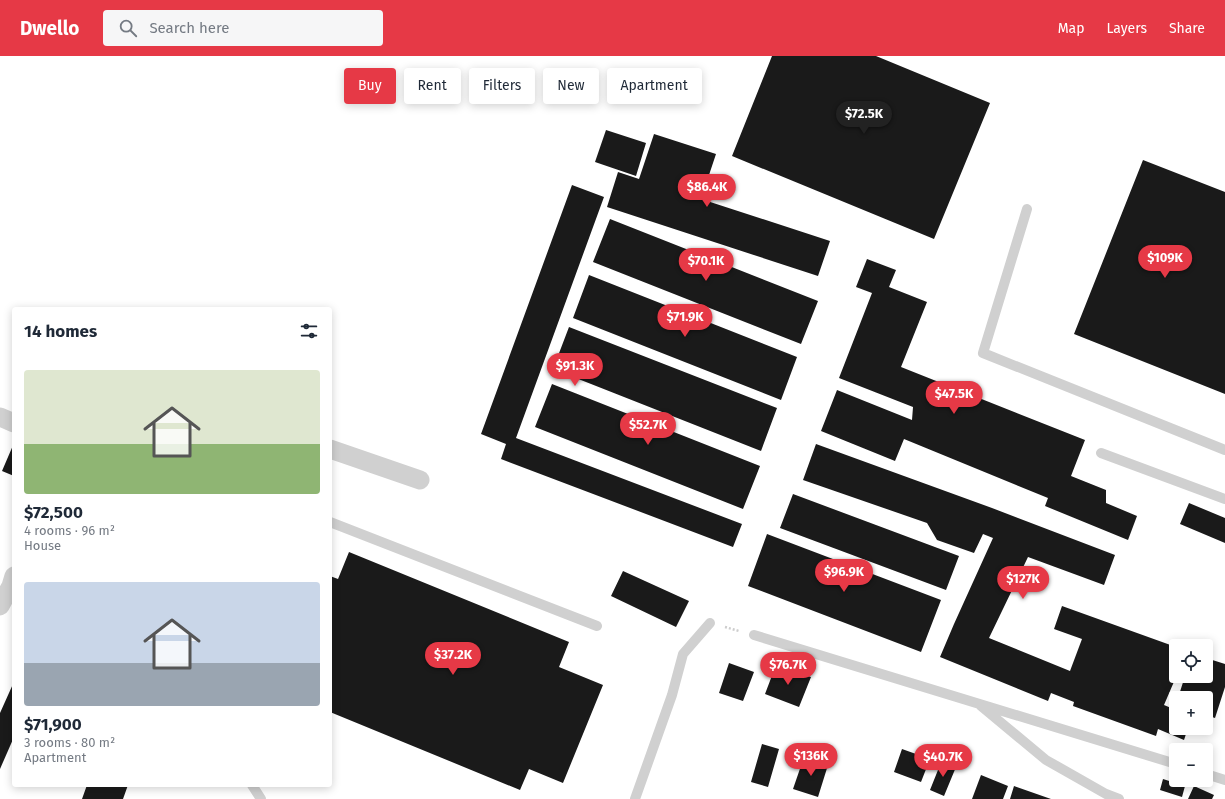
<!DOCTYPE html>
<html lang="en">
<head>
<meta charset="utf-8">
<style>
  :root { --surface:#fff; --page:#f6f6f7; --text:#1f2937; --muted:#747a83; --accent:#e63946 }
  body { margin:0; font-family:"Fira Sans",sans-serif; background:var(--page); color:var(--text); height:100vh; display:flex; flex-direction:column; font-size:15px; white-space:nowrap }
  * { box-sizing:border-box; margin:0 }
  p { font-size:13px; color:var(--muted) }
  .icon { flex:none; width:22px; height:22px; fill:none; stroke:currentColor; stroke-width:2; stroke-linecap:round; stroke-linejoin:round }
  .map { position:relative; flex:1; overflow:hidden }
  .side { position:absolute; left:12px; top:251px; width:320px; height:480px; display:flex; flex-direction:column; background:var(--surface); border-radius:4px; box-shadow:0 2px 10px #0003 }
  .side>* { flex:none }
  .guide { position:absolute; left:344px; top:12px; width:380px; height:36px; display:flex; gap:8px }
  .fabs { position:absolute; left:1169px; top:583px; display:grid; gap:8px }
  .fabs a { display:grid; place-items:center; width:44px; height:44px; border-radius:4px; background:var(--surface); box-shadow:0 2px 10px #0003; font-size:20px }
  .price { position:absolute; translate:-50% -34px; padding:0 9px; border-radius:14px; background:var(--accent); color:#fff; font-size:13px; line-height:26px; filter:drop-shadow(0 1px 2px #0008) }
  .price::after { content:''; position:absolute; left:50%; top:24px; width:12px; height:9px; margin-left:-6px; background:inherit; clip-path:polygon(0 0,100% 0,50% 100%) }
  .price.active { background:#222; color:#fff }
  ul { padding:0; list-style:none }
  li { display:grid; align-content:center; gap:8px; height:212px; padding:0 12px }
  li span { display:grid; place-items:center; height:124px; border-radius:4px; color:#555 }
  li>.icon { margin-inline-start:auto }
  span .icon { width:72px; height:72px; fill:#fffc; stroke-width:1 }
  li b { font-size:17px }
  h2 { display:flex; justify-content:space-between; align-items:center; height:48px; padding:0 12px; font-size:17px }
  .pill { padding:0 14px; border-radius:4px; background:var(--surface); box-shadow:0 2px 10px #0003; font-size:14px; line-height:36px }
  .pill.active { background:var(--accent); color:#fff }
  header { display:flex; align-items:center; gap:24px; box-sizing:border-box; height:56px; padding:0 20px; background:var(--accent); color:#fff }
  header strong { font-size:19px }
  nav { display:flex; gap:22px; margin-inline-start:auto; font-size:14px }
  .search { width:280px; height:36px; background:var(--page); display:flex; align-items:center; gap:10px; box-sizing:border-box; padding:0 14px; border-radius:4px; color:var(--muted); font-size:15px }
  .map>svg:first-child { display:block }
  .building { fill:#1a1a1a }
  .lines { fill:none; stroke-linecap:round; stroke-linejoin:round }
  .path { stroke:#cdcdcd; stroke-width:2.5; stroke-dasharray:2 2; stroke-linecap:butt }
  .lane { stroke:#d0d0d0; stroke-width:10 }
  .street { stroke:#d0d0d0; stroke-width:19 }
</style>
</head>
<body>
<header>
<strong>Dwello</strong>
<div class="search"><svg class="icon" aria-label="search" viewBox="0 0 24 24"><circle cx="10" cy="10" r="6"/><path d="M15 15l6 6"/></svg>Search here</div>
<nav><a>Map</a><a>Layers</a><a>Share</a></nav>
</header>
<div class="map">
<svg width="1225" height="743" viewBox="0 0 1225 743">
  <rect width="100%" height="100%" fill="#fff"/>
  <path class="building" d="M772,0h104l114,47 -56,136 -202,-83z
    M606,74l40,13 -10,33 -41,-14z
    M654,78l62,20 -15,45 129,42 -12,35 -211,-69 11,-35 21,7z
    M1143,104l82,32v202l-151,-60z
    M572,129l32,12 -88,241 226,86 -9,23 -232,-88 5,-15 -25,-10z
    M610,163l208,82 -17,43 -208,-82z
    M867,203l29,11 -7,17 38,15 -26,65 184,73 -14,36 35,14v13l31,13 -9,24 -83,-34 3,-8 -144,-59 -9,22 -74,-30 16,-41 75,30 1,-13 -74,-29 33,-85 -16,-6z
    M589,219l208,82 -16,43 -208,-82z
    M569,271l208,81 -16,43 -208,-82z
    M552,328l208,82 -17,43 -208,-82z
    M14,387v33l-12,-5z
    M816,388l176,64 123,47 -11,30 -76,-28 -39,81 81,33 12,-32 -28,-10 8,-23 114,41v30l-12,28 12,5v18h12l-4,12 -26,-11 -2,7 -83,-30 1,-4 -23,-9 -3,8 -108,-44 14,-33 39,-86 -10,-4 -9,19 -37,-13 -10,-17 -124,-43z
    M793,438l166,62 -13,34 -166,-62z
    M1189,447l36,15v25l-45,-19z
    M767,478l174,66 -20,52 -173,-66z
    M349,496l220,90 -10,25 44,18 -40,98 -34,-14 -9,21 -190,-78v-136l8,3z
    M623,515l66,30 -13,26 -65,-31z
    M1206,602l19,6v23l-10,31 -9,-3v-17h-28l7,-22h21z
    M729,607l25,9 -11,29 -24,-8z
    M776,609l35,12 -12,30 -34,-13z
    M13,628l1,1v52l-14,32v-56z
    M762,688l17,5 -11,38 -17,-5z
    M902,693l28,10 -9,23 -27,-10z
    M804,701l24,8 -10,32 -25,-8z
    M942,704l14,7 -12,29 -14,-6z
    M981,719l27,11 -5,13h-31z
    M1163,723l22,7 -3,11 -22,-7z
    M87,729h41l-5,14h-41z
    M1014,730l37,13h-41z
    M1194,730l20,9 -2,4h-24z"/>
  <g class="lines">
    <path class="path" d="M725,571l14,4"/>
    <path class="lane" d="M1027,153l-44,144 242,97
      M1101,397l124,46
      M330,466l267,104
      M754,579l422,129
      M981,650l65,54 60,34 13,5
      M1206,718l19,6
      M252,729l9,14
      M635,743l37,-104 11,-41 27,-31"/>
    <path class="street" d="M0,361l14,6
      M330,393l90,31
      M0,550l11,-20 3,-10"/>
  </g>
</svg>
<div class="fabs">
<a><svg class="icon" aria-label="locate" viewBox="0 0 24 24"><circle cx="12" cy="12" r="6"/><path d="M12 2v4M12 18v4M2 12h4M18 12h4"/></svg></a>
<a>+</a>
<a>−</a>
</div>
<b class="price active" style="left:864px;top:79px">$72.5K</b>
<b class="price" style="left:707px;top:152px">$86.4K</b>
<b class="price" style="left:1165px;top:223px">$109K</b>
<b class="price" style="left:706px;top:226px">$70.1K</b>
<b class="price" style="left:685px;top:282px">$71.9K</b>
<b class="price" style="left:575px;top:331px">$91.3K</b>
<b class="price" style="left:954px;top:359px">$47.5K</b>
<b class="price" style="left:648px;top:390px">$52.7K</b>
<b class="price" style="left:844px;top:537px">$96.9K</b>
<b class="price" style="left:1023px;top:544px">$127K</b>
<b class="price" style="left:453px;top:620px">$37.2K</b>
<b class="price" style="left:788px;top:630px">$76.7K</b>
<b class="price" style="left:811px;top:721px">$136K</b>
<b class="price" style="left:943px;top:722px">$40.7K</b>
<div class="guide">
<a class="pill active">Buy</a>
<a class="pill">Rent</a>
<a class="pill">Filters</a>
<a class="pill">New</a>
<a class="pill">Apartment</a>
</div>
<section class="side">
<h2>14 homes<svg class="icon" aria-label="filters" viewBox="0 0 24 24"><path d="M4 7h16M4 17h16"/><circle cx="9" cy="7" r="2"/><circle cx="15" cy="17" r="2"/></svg></h2>
<ul>
<li><span style="background:linear-gradient(#dfe7d0 60%,#8fb573 0)"><svg class="icon" aria-label="home" viewBox="0 0 24 24"><path d="M3 11l9-7 9 7M6 9v11h12V9"/></svg></span><div><b>$72,500</b><p>4 rooms · 96 m²</p><p>House</p></div></li>
<li><span style="background:linear-gradient(#c9d6e8 65%,#9aa5b1 0)"><svg class="icon" aria-label="home" viewBox="0 0 24 24"><path d="M3 11l9-7 9 7M6 9v11h12V9"/></svg></span><div><b>$71,900</b><p>3 rooms · 80 m²</p><p>Apartment</p></div></li>
</ul>
</section>
</div>
</body>
</html>
